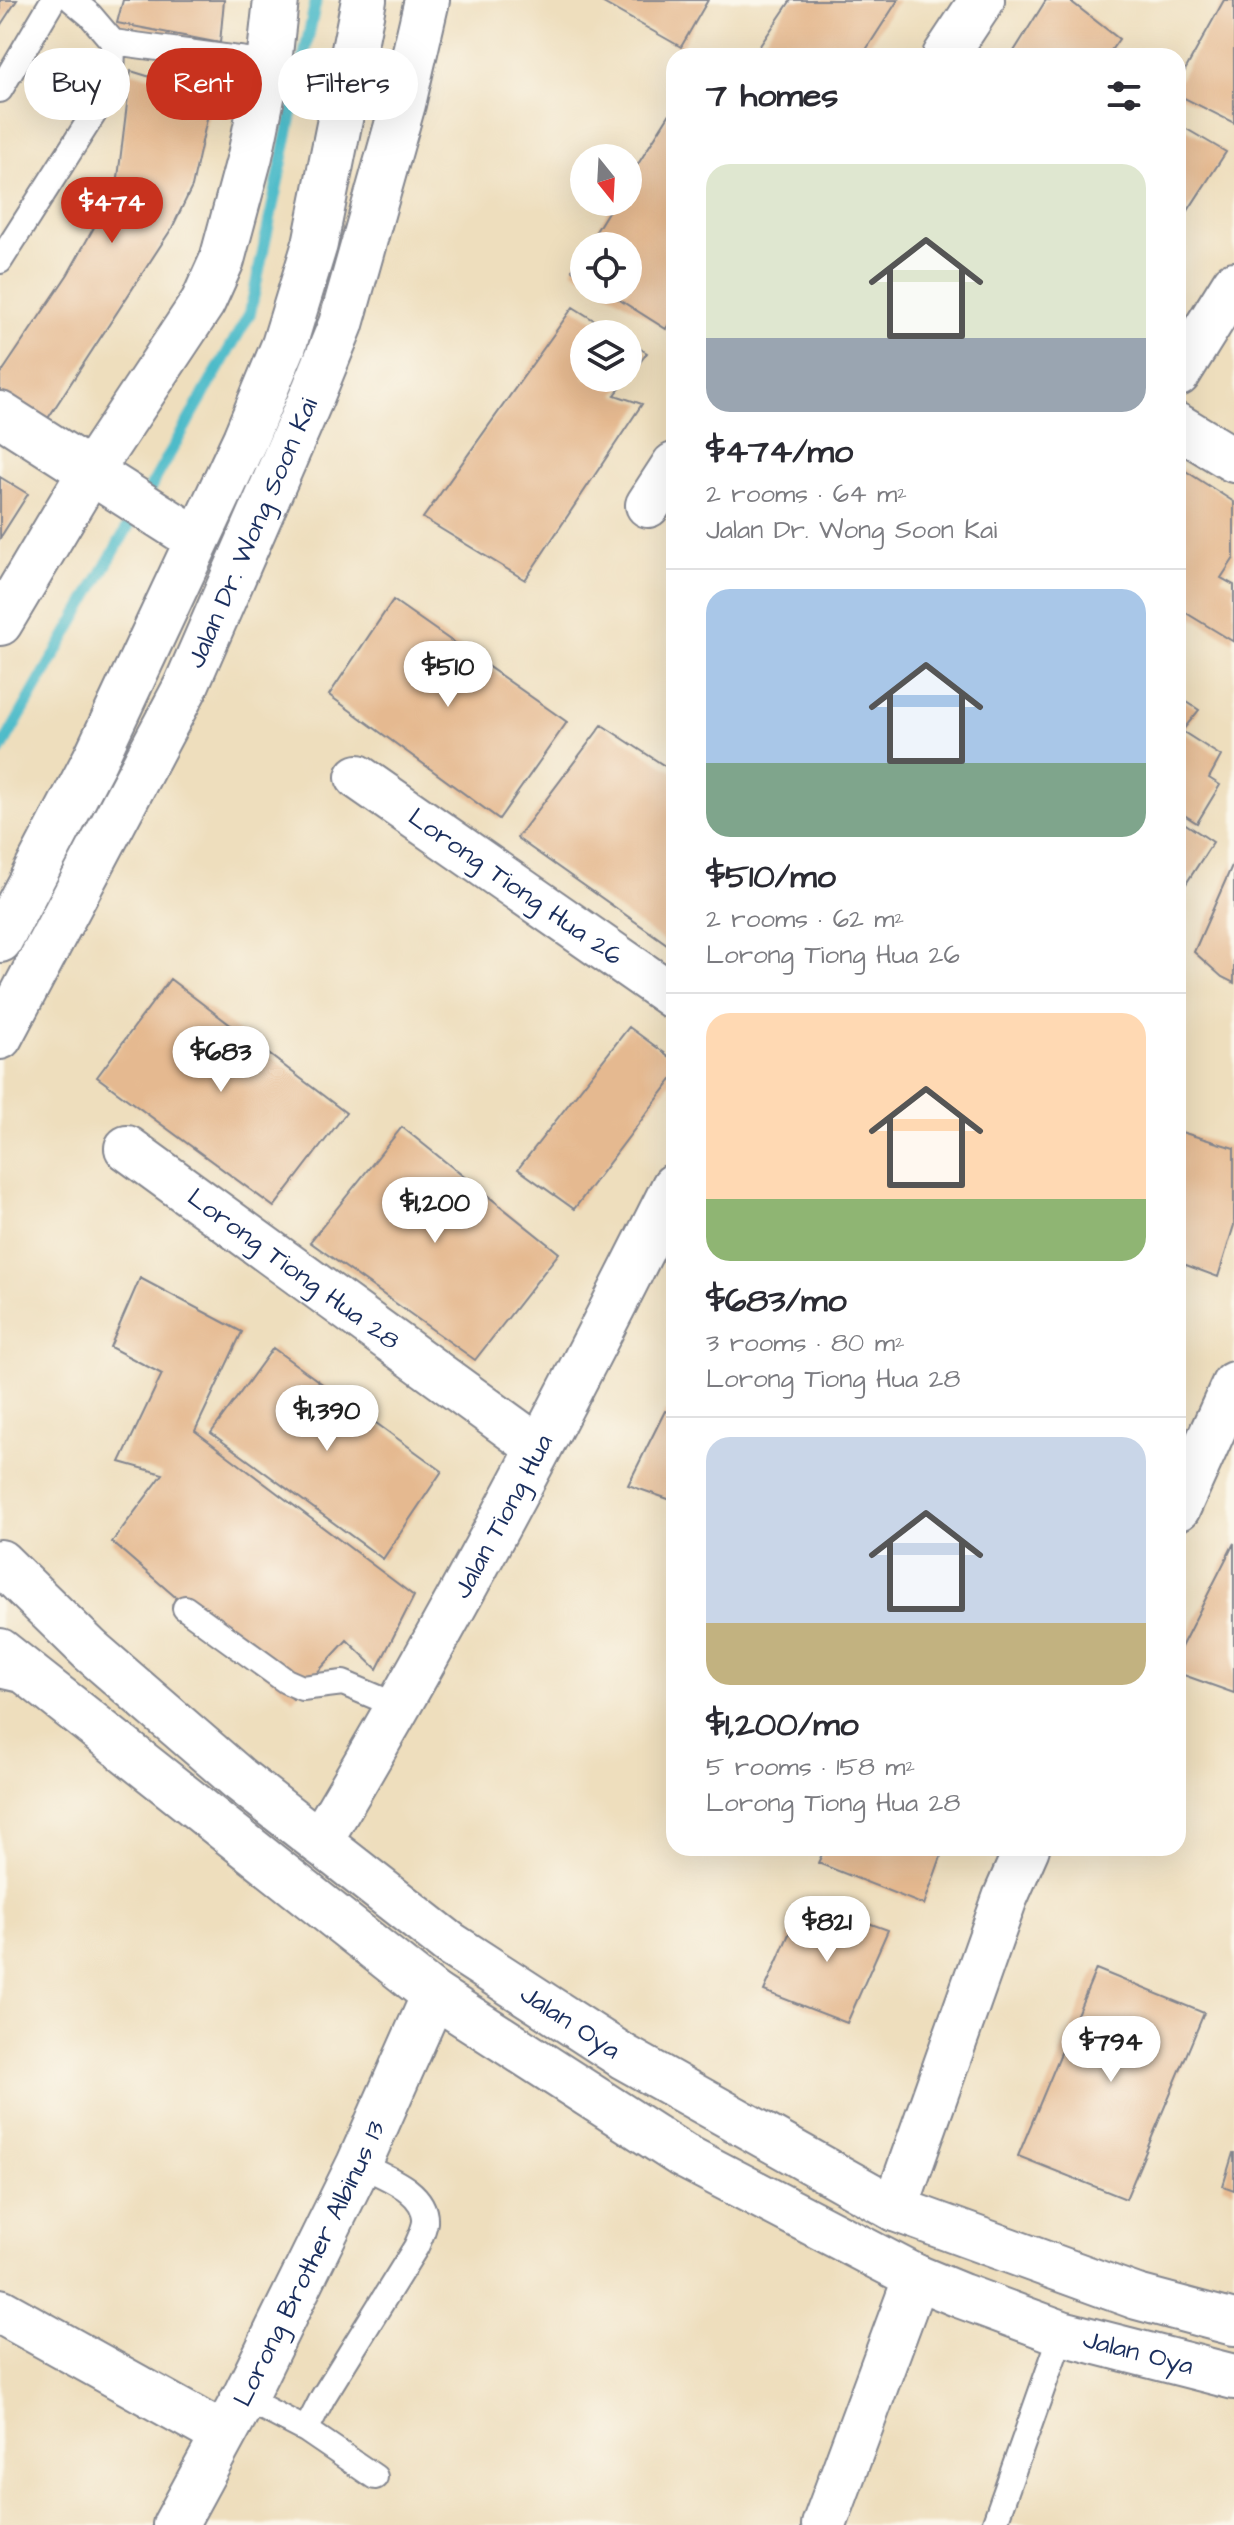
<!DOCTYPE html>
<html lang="en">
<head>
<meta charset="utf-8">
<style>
  :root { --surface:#fff; --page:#f2f2f3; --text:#2b2b33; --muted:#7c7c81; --line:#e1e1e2; --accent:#c8321e }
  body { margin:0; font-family:"Architects Daughter",sans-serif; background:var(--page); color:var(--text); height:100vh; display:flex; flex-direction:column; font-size:30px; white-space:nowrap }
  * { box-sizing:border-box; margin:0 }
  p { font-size:26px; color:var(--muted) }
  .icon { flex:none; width:44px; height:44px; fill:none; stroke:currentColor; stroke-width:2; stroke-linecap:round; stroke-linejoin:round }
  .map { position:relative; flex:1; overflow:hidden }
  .side { position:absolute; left:666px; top:48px; width:520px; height:1808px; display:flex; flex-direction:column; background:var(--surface); border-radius:24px; box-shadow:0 8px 32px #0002 }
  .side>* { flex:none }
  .banner { position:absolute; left:24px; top:48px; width:522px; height:72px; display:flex; gap:16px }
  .needle { width:52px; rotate:162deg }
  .controls { position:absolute; left:570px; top:144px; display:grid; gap:16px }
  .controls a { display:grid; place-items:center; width:72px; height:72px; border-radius:50%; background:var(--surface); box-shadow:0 8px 32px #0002; font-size:40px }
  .price { position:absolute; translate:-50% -68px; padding:0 18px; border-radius:28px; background:#fff; color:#222; font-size:26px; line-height:52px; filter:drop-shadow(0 2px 4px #0008) }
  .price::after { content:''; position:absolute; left:50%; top:48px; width:24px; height:18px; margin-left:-12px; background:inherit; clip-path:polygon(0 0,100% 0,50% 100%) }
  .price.on { background:var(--accent); color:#fff }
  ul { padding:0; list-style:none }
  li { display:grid; align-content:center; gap:16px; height:424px; padding:0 40px }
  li+li { border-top:2px solid var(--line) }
  li span { display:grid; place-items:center; height:248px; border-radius:24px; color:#555 }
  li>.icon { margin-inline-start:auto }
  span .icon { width:144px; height:144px; fill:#fffc; stroke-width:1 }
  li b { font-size:34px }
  h2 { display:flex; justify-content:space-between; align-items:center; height:96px; padding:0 40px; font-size:34px }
  .tag { padding:0 28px; border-radius:36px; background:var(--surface); box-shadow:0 8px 32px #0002; font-size:28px; line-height:72px }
  .tag.on { background:var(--accent); color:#fff }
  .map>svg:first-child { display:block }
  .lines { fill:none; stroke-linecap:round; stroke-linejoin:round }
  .stream { stroke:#4ebbc9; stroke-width:12 }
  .building { fill:#e5b990 }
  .service-casing { stroke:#84868e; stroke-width:28 }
  .minor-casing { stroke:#84868e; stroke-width:48 }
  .secondary-casing { stroke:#84868e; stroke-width:48 }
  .primary-casing { stroke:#84868e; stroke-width:48 }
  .service { stroke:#fff; stroke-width:24 }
  .minor { stroke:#fff; stroke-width:44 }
  .secondary { stroke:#fff; stroke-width:44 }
  .primary { stroke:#fff; stroke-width:44 }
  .labels { text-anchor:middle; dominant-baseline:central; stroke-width:7; stroke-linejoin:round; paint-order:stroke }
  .street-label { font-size:26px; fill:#1b2f5e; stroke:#fbf7ec }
</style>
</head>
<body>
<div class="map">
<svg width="1234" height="2525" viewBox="0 0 1234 2525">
  <rect width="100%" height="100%" fill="#fbf7ec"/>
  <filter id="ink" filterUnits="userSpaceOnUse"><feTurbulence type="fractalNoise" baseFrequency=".0125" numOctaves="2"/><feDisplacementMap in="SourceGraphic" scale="16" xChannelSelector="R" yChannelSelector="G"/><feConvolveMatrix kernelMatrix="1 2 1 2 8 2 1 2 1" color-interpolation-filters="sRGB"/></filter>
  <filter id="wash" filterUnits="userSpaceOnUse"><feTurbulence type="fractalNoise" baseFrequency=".006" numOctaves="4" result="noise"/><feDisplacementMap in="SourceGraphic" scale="32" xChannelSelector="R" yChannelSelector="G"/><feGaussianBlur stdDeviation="1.8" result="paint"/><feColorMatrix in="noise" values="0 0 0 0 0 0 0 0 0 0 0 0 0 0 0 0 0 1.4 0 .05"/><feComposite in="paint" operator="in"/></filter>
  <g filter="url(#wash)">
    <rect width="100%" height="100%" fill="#eedebd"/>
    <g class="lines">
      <path class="stream" d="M0,751l250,-438 66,-313"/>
    </g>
    <g id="blocks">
      <path class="building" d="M0,0h17l-17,26z
        M123,0h101l-4,43 -103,-20z
        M598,0h110l-27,47z
        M791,0h107l-36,56h-109z
        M1046,0h23l50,39 -12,17h-96z
        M1224,0h10v123l-56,-28v-12z
        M131,71l81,25 -20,91 -20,41 -133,204 -39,-27v-30l68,-101 49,-88z
        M674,107v208l-8,14 -62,-39h24v-44h-41l27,-44h14v-22z
        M1178,124l48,28 -48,74z
        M584,250v27l-12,-7z
        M573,307l43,27h-32v44h44v-37l19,12 -32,42 27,9 -117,176 -102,-62z
        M1181,468l53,34v56l-13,20 13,7v57l-56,-34v-135z
        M0,477l28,17 -28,44z
        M393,600l174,122 -68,97 -170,-124z
        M1178,696l21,14 -17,21 39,25 -12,22 11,7 -23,38 -19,-12z
        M602,725l72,47v177l-157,-111z
        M1178,819l35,23 -35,54z
        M1234,861v122l-12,-6 -28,-25z
        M170,979l176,134 -72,94 -177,-130z
        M629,1027l45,33v17l-100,132 -56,-40z
        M402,1127l157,126 -84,107 -165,-118z
        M1178,1131l56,17v77l-16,52 -40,-15z
        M140,1278l102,54 -47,99 219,165 -37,73 -30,-29 -54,59 -181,-157 51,-68 -43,-12 42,-88 -52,-27z
        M273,1348l169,123 -59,88 -172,-126z
        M665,1411l9,3v87l-46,-16z
        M1234,1543v150l-56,-20v-20z
        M825,1848h119l-20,57 -106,-42z
        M827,1908l61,22 -41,93 -83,-32 31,-71 23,9z
        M1096,1969l108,44 -78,186 -108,-43z
        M1233,2153h1v37l-11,-4z"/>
    </g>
  </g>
  <g filter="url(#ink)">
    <use href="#blocks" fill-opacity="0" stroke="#84868e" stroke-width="2"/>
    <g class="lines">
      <defs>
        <path id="service" d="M113,42l156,21
          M0,90l53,-90
          M0,261l112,-176 1,-43 -23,-27 -18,-15
          M185,1608l101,73 16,7 41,-5 57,24
          M244,2398l62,32 17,-33 93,-150c3,-7 8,-17 9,-25 2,-32 -43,-46 -66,-58
          M306,2430l69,47
          M994,2525l68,-192"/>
        <g id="minor">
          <path d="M945,56l37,-56"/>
          <path d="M1178,374l56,-90"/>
          <path d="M0,414l196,125"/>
          <path d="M1178,426l56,34"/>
          <path d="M648,505l26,-40"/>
          <path d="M0,623l90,-151 113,-170 19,-42 28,-104 19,-93 7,-63"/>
          <path id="s1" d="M358,777l316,220"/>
          <path id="s2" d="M127,1148l412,300"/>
          <path d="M1178,1508l56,-124"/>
          <path id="s3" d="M319,1842c128,-213 244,-434 355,-656"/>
          <path d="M895,2209l110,-311 22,-50"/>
          <path d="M0,2311l223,124"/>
          <path id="s4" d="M175,2525l69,-127 115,-234 75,-169"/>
          <path d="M824,2525l92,-248"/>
        </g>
        <g id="secondary">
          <path id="s5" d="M0,1562l90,88 149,129 211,165 174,113 271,152 242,88 97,26"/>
          <path id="s6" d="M0,1651l434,344 248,160 234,122 46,19 100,37 172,44"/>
        </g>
        <g id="primary">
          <path d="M0,940l95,-181 150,-320 39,-94 31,-101 49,-244"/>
          <path id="s7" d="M0,1037l185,-349 126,-290 30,-74 62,-220 24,-104"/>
          <path d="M0,1665l22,5"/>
        </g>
      </defs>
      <use href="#service" class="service-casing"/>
      <use href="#minor" class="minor-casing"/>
      <use href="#secondary" class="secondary-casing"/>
      <use href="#primary" class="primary-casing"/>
      <use href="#service" class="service"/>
      <use href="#minor" class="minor"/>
      <use href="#secondary" class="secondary"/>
      <use href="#primary" class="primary"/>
    </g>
  </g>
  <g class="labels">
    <g class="street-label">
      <text stroke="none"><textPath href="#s7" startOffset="564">Jalan Dr. Wong Soon Kai</textPath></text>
      <text stroke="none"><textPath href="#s1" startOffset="192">Lorong Tiong Hua 26</textPath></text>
      <text stroke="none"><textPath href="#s2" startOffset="206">Lorong Tiong Hua 28</textPath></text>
      <text stroke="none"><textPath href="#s3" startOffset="374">Jalan Tiong Hua</textPath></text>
      <text stroke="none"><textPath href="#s5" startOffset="734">Jalan Oya</textPath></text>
      <text stroke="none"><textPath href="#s4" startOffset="294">Lorong Brother Albinus 13</textPath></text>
      <text stroke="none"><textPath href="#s6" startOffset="1348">Jalan Oya</textPath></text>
    </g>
  </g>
</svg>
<div class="controls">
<a><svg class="needle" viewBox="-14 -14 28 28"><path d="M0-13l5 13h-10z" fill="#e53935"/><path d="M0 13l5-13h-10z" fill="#7c7c81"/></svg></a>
<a><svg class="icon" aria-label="locate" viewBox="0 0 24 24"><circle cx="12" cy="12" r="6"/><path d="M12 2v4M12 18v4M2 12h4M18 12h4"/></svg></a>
<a><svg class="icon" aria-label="layers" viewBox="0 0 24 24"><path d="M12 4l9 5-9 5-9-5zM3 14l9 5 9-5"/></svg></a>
</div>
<b class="price on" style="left:112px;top:245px">$474</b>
<b class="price" style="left:448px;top:709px">$510</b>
<b class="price" style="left:221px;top:1094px">$683</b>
<b class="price" style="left:435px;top:1245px">$1,200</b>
<b class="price" style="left:327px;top:1453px">$1,390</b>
<b class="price" style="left:827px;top:1964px">$821</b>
<b class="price" style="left:1111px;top:2084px">$794</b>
<div class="banner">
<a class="tag">Buy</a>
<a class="tag on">Rent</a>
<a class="tag">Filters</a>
</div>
<section class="side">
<h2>7 homes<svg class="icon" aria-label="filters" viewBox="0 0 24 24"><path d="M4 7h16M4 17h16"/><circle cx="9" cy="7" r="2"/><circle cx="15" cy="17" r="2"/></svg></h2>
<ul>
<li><span style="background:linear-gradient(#dfe7d0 70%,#9aa5b1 0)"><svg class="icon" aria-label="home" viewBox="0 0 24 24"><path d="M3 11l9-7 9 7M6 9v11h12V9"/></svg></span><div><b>$474/mo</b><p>2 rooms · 64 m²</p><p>Jalan Dr. Wong Soon Kai</p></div></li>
<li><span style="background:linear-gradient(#a9c7e8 70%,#7fa58c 0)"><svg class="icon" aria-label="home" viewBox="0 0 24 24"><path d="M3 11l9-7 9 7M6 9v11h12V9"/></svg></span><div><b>$510/mo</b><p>2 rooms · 62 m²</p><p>Lorong Tiong Hua 26</p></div></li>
<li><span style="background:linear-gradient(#ffd9b3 75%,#8fb573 0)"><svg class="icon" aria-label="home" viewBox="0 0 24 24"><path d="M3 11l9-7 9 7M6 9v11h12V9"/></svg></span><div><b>$683/mo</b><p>3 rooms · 80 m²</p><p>Lorong Tiong Hua 28</p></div></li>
<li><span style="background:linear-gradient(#c9d6e8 75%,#c2b280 0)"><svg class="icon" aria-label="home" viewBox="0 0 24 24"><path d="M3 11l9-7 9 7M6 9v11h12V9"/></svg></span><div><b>$1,200/mo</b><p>5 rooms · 158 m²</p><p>Lorong Tiong Hua 28</p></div></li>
</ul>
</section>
</div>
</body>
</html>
